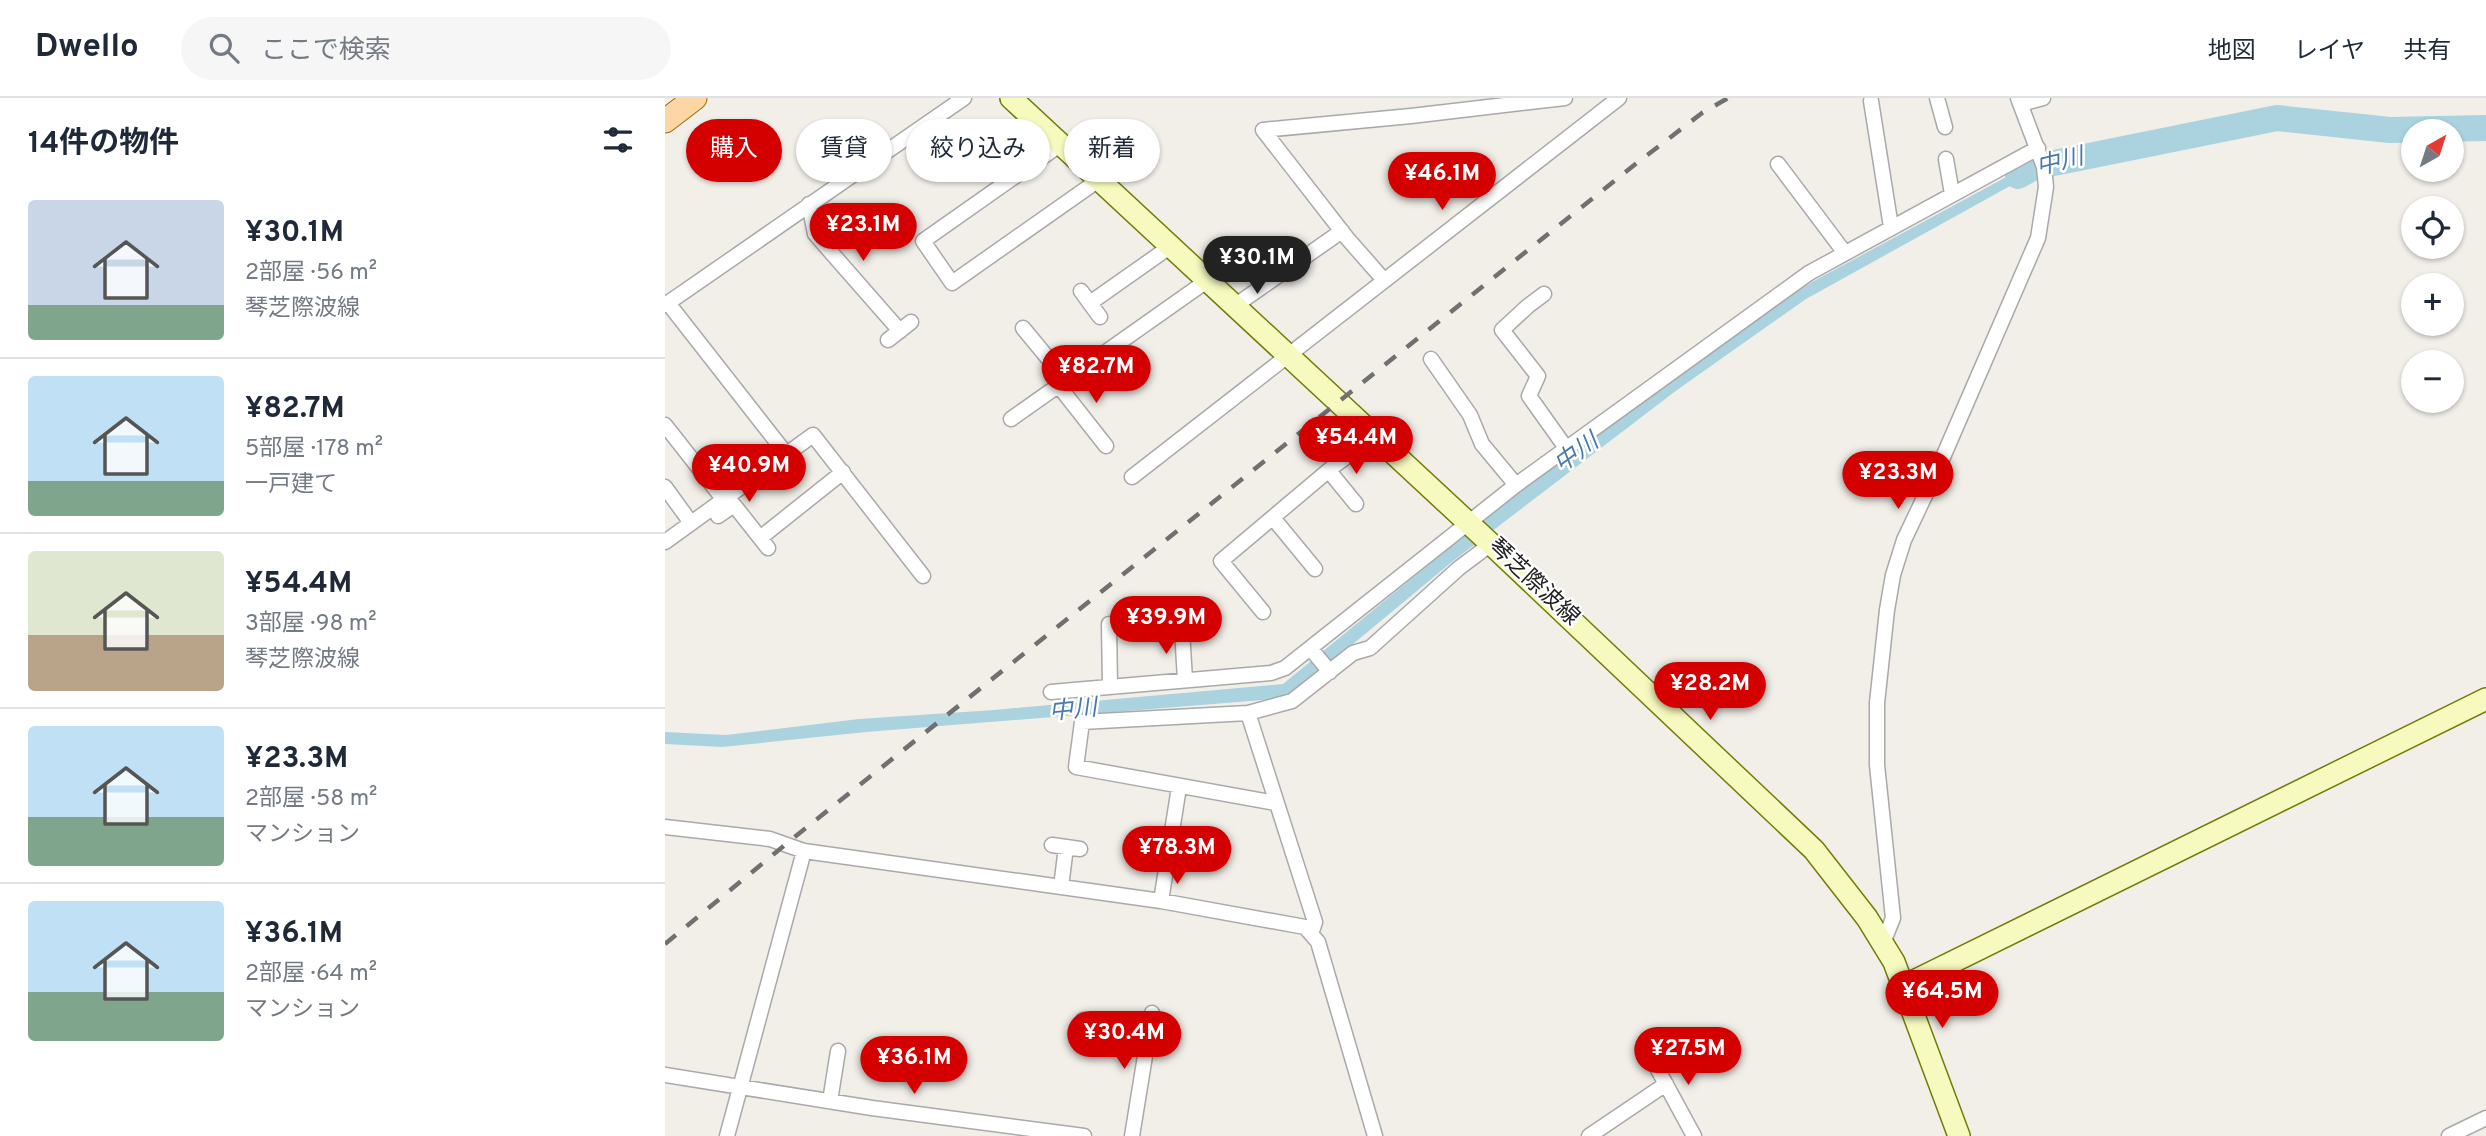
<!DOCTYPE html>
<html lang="ja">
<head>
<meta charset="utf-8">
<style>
  :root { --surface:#fff; --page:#f6f6f7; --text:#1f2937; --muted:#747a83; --line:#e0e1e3; --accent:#d40000 }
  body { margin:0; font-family:Overpass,"Noto Sans JP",sans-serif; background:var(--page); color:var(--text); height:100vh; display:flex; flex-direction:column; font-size:26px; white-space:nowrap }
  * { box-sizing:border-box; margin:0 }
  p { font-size:23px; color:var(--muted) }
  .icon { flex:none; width:38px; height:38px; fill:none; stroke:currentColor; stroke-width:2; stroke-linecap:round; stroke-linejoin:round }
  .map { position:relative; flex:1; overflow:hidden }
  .drawer { display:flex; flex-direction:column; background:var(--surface); width:665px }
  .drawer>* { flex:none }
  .guide { position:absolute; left:21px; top:21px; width:665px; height:63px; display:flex; gap:14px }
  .needle { width:46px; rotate:39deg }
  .fabs { position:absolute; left:1736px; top:21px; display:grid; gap:14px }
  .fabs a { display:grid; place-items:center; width:63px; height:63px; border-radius:50%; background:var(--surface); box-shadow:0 2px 5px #0004; font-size:35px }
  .price { position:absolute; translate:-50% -60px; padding:0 16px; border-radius:24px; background:var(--accent); color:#fff; font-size:23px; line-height:46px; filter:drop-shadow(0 2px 4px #0008) }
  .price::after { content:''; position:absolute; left:50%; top:42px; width:21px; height:16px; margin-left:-10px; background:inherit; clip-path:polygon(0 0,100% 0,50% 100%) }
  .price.on { background:#222; color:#fff }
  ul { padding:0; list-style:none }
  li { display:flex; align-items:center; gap:21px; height:175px; padding:0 28px }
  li+li { border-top:2px solid var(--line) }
  li span { display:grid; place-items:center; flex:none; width:196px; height:140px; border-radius:7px; color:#555 }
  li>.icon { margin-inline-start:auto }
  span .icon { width:84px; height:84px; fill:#fffc; stroke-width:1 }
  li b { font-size:30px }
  h2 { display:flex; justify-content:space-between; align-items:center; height:84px; padding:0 28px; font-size:30px }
  .chip { padding:0 24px; border-radius:32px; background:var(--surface); box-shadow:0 2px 5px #0004; font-size:24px; line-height:63px }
  .chip.on { background:var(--accent); color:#fff }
  header { display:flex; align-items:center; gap:42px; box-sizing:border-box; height:98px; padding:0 35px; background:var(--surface); border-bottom:2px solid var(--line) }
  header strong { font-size:33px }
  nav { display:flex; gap:38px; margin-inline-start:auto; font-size:24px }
  .search { width:490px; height:63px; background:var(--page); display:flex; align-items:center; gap:18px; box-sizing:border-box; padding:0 24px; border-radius:38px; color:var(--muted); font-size:26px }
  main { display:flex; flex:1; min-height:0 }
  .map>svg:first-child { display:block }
  .water { fill:#aad3df }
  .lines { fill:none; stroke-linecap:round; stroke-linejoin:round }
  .river { stroke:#aad3df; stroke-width:26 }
  .street-casing { stroke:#a9a9a9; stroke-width:17 }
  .secondary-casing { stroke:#707d05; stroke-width:24 }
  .primary-casing { stroke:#a06b00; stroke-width:25 }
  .street { stroke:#fff; stroke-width:14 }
  .secondary { stroke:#f7fabf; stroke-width:21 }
  .primary { stroke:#fcd6a4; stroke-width:23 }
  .rail { stroke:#707070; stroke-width:4.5; stroke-dasharray:14 14; stroke-linecap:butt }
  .labels { text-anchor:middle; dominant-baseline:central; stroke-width:5; stroke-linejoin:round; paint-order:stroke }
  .street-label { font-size:23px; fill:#222; stroke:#fff }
  .water-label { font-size:24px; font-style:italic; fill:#4a7aab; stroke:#fff }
</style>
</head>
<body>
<header>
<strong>Dwello</strong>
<div class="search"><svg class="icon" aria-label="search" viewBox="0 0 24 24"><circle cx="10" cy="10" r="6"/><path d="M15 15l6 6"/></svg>ここで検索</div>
<nav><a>地図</a><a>レイヤ</a><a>共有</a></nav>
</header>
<main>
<section class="drawer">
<h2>14件の物件<svg class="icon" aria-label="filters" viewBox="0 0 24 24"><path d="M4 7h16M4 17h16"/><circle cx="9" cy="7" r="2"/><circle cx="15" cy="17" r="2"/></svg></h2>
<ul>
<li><span style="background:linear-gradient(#c9d6e8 75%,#7fa58c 0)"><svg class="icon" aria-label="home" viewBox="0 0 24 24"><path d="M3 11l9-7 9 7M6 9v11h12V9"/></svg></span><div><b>¥30.1M</b><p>2部屋 · 56 m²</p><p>琴芝際波線</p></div></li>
<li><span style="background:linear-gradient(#bfe0f5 75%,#7fa58c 0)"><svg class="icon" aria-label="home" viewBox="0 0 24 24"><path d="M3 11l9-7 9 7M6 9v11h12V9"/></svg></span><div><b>¥82.7M</b><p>5部屋 · 178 m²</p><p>一戸建て</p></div></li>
<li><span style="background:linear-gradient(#dfe7d0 60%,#b9a48a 0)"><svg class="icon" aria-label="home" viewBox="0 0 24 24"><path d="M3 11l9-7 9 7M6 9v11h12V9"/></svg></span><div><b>¥54.4M</b><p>3部屋 · 98 m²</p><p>琴芝際波線</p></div></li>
<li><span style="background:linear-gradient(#bfe0f5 65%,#7fa58c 0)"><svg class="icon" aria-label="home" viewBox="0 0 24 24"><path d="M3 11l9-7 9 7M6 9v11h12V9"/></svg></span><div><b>¥23.3M</b><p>2部屋 · 58 m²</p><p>マンション</p></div></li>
<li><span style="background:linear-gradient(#bfe0f5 65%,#7fa58c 0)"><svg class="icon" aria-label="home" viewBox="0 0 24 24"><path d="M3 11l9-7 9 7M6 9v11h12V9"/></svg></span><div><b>¥36.1M</b><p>2部屋 · 64 m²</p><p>マンション</p></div></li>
</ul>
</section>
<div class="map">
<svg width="1821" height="1038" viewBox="0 0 1821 1038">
  <rect width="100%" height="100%" fill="#f2efe9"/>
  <path class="water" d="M1369,64l5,8 -233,129 -129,91 -224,171 -165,137 -422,34 -144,15 -57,-3v-12l61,3 133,-16 135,-9 289,-26 210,-172 256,-190 63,-40z"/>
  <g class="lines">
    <path class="river" d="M1353,78l16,-9 243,-49 113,12 96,-2"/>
    <defs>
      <path id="street" d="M1272,0l8,29
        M1206,3l20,126
        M1356,6l22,-6
        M598,32l148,-14 154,-18
        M598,32l84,108 36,41
        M396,46l-138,97 29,42 148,-104
        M1281,61l6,35
        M1113,66l67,89
        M144,106l6,30 85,97
        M416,193l19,26
        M879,196l-16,12 -26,24 36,46 -9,20 37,52
        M3,205l119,152
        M425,205l81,-57
        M0,207l299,-207
        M571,207l106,-74
        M358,230l43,52
        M223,242l23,-18
        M766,261l39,56 12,29 34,41
        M393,287l48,61
        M346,321l197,-139
        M0,327l59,75
        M664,373l27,33
        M467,379c163,-125 324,-253 487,-379
        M0,389l26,36
        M53,418l16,-11 34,43
        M608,420l42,51
        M95,440l83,-66
        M0,444l148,-107 110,141
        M598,514l-42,-51 114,-96 40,-29
        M444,526l1,63
        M517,532l3,50
        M646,551l19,23
        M386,594l220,-19 14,-5 231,-183 293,-212 229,-125
        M583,615l67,209 -4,12
        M610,705l-199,-36 6,-45 166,-9 44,-12 61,-48 17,-5 89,-80 32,-24
        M0,729l105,12 34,12 357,50 144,26 13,15 57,194
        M387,747l28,4
        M396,789l5,-40
        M496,803l18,-114
        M1218,845l10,-25 -16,-153v-62l10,-93 6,-35 11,-35 36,-76 98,-226 8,-51 -2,-20 -26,-69
        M418,922l65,10
        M985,957l44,81
        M0,977l207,33 212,28
        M165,1003l8,-50
        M62,1038l77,-285
        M467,1038l20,-123
        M924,1038l77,-52
        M1784,1038l37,-18"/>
      <path id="secondary" d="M346,0l480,446 323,306 53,68 27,44 65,174
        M1239,888l582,-287"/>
      <path id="primary" d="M0,23l30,-23"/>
    </defs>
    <use href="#street" class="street-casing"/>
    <use href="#secondary" class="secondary-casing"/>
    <use href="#primary" class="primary-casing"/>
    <use href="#street" class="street"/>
    <use href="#secondary" class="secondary"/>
    <use href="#primary" class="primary"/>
    <path class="rail" d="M0,846l121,-100 847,-678 69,-53 26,-15"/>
  </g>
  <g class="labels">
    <g class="street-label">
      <text transform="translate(868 485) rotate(43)">琴芝際波線</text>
    </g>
    <g class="water-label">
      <text transform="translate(1395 65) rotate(-14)">中川</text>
      <text transform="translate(912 356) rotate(-36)">中川</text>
      <text transform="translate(408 613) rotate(-6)">中川</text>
    </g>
  </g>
</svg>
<div class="fabs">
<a><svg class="needle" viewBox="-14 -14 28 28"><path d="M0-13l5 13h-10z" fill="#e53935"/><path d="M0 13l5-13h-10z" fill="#747a83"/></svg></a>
<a><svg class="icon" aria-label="locate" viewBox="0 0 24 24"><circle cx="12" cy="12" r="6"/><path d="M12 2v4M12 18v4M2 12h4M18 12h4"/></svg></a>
<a>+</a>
<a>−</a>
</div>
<b class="price" style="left:777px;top:114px">¥46.1M</b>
<b class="price" style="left:198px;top:165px">¥23.1M</b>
<b class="price on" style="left:592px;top:198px">¥30.1M</b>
<b class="price" style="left:431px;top:307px">¥82.7M</b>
<b class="price" style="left:691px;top:378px">¥54.4M</b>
<b class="price" style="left:84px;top:406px">¥40.9M</b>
<b class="price" style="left:1233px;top:413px">¥23.3M</b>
<b class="price" style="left:501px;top:558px">¥39.9M</b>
<b class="price" style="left:1045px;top:624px">¥28.2M</b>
<b class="price" style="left:512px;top:788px">¥78.3M</b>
<b class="price" style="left:1277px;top:932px">¥64.5M</b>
<b class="price" style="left:459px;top:973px">¥30.4M</b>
<b class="price" style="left:1023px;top:989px">¥27.5M</b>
<b class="price" style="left:249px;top:998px">¥36.1M</b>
<div class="guide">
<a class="chip on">購入</a>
<a class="chip">賃貸</a>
<a class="chip">絞り込み</a>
<a class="chip">新着</a>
</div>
</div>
</main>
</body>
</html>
